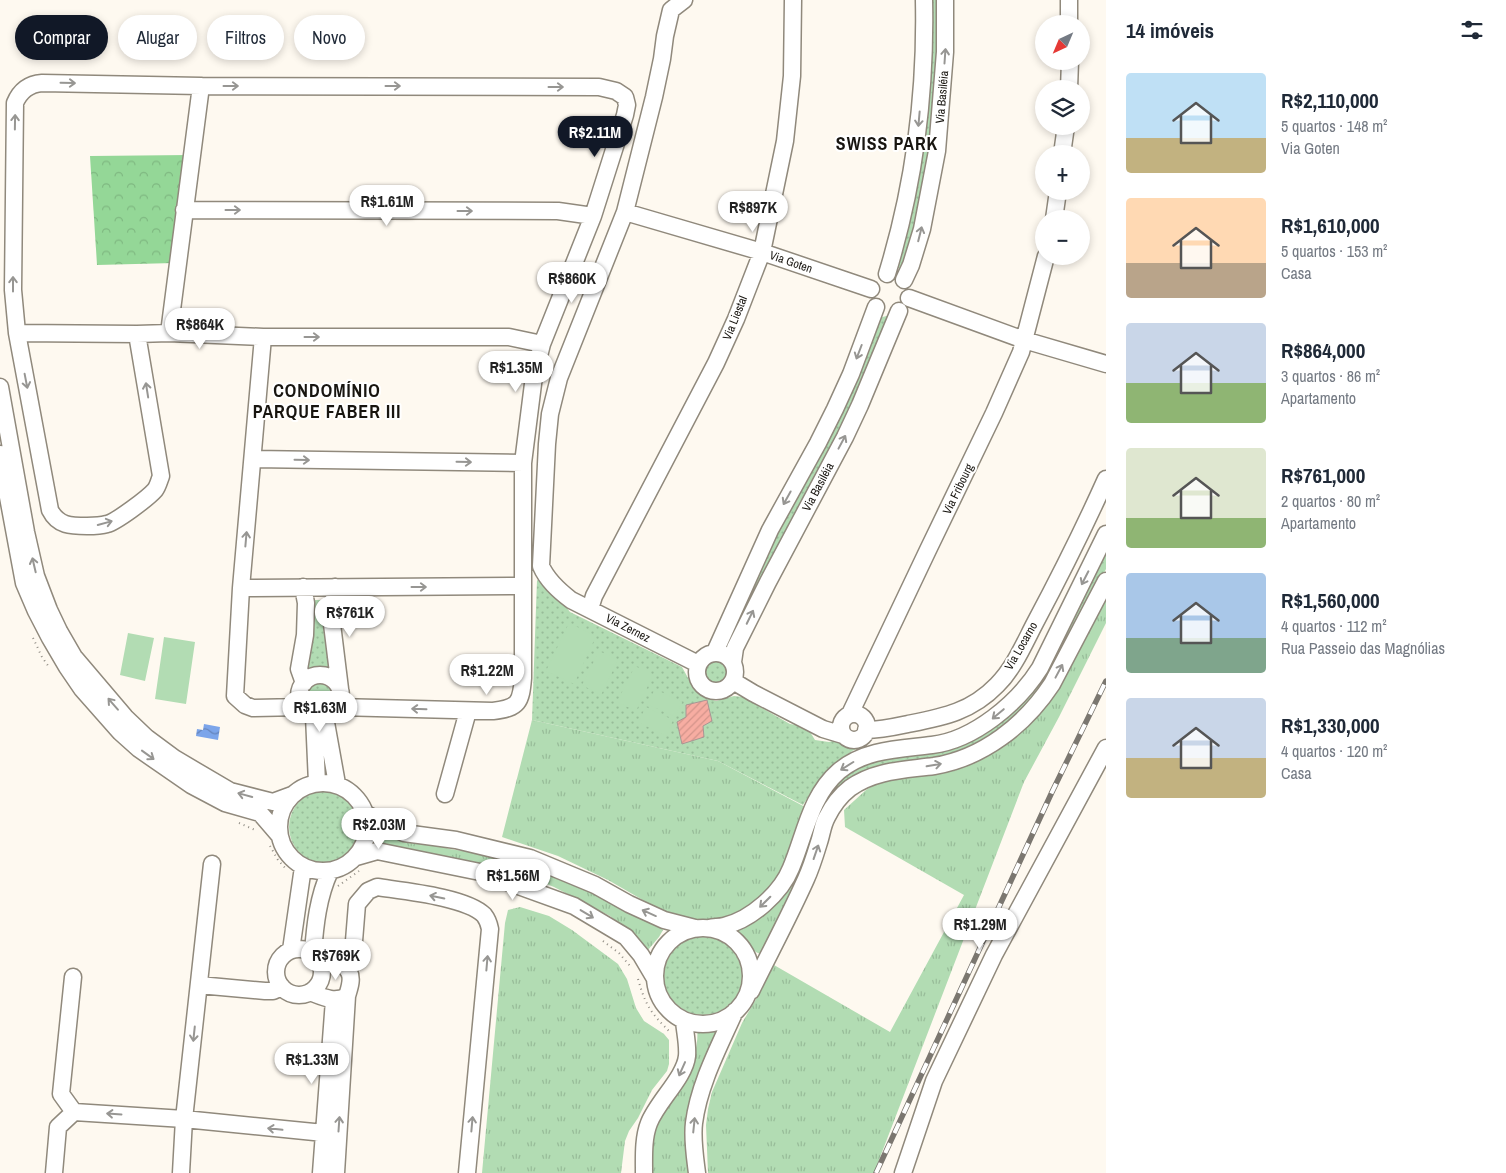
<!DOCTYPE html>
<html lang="pt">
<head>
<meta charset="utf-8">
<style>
  :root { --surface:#fff; --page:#f6f6f7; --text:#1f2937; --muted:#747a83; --accent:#111827 }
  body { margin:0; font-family:"Archivo Narrow",sans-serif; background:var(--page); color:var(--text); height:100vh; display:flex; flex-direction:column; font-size:19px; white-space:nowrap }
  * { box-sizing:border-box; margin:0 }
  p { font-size:16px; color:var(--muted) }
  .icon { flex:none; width:28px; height:28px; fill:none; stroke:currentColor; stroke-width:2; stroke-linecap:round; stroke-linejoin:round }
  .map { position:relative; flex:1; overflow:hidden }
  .sheet { display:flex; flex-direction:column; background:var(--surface); width:400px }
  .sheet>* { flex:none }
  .hud { position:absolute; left:15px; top:15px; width:475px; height:45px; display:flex; gap:10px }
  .needle { width:32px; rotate:224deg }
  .buttons { position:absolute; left:1035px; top:15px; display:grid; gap:10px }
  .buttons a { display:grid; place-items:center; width:55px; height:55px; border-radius:50%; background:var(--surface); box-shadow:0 2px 8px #0003; font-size:25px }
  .price { position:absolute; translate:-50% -42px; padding:0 11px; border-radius:18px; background:#fff; color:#222; font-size:16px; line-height:32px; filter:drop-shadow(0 1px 2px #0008) }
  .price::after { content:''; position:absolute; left:50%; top:30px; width:15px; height:11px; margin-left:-8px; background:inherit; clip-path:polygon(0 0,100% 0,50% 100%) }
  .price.active { background:var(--accent); color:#fff }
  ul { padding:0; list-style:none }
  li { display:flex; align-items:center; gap:15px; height:125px; padding:0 20px }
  li span { display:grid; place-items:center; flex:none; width:140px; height:100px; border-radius:5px; color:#555 }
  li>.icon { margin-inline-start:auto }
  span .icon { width:60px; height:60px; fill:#fffc; stroke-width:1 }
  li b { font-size:21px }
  h2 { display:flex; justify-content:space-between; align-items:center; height:60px; padding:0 20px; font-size:21px }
  .tag { padding:0 18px; border-radius:22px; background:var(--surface); box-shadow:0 2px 8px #0003; font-size:18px; line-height:45px }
  .tag.active { background:var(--accent); color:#fff }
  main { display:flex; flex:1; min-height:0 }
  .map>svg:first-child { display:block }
  .grass { fill:url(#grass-tufts) }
  .forest { fill:url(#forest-crowns) }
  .park { fill:url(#park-dots) }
  .pitch { fill:#b2dcb3 }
  .water { fill:url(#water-waves) }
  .building { fill:url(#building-hatch); stroke:#a89694 }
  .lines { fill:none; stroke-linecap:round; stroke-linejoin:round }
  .minor-casing { stroke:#90897c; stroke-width:19 }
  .path { stroke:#918d85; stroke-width:2; stroke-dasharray:1 4; stroke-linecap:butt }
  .minor { stroke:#fff; stroke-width:16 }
  .rail-casing { stroke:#7b7770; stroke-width:5.5 }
  .rail { stroke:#fff; stroke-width:4; stroke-dasharray:11; stroke-linecap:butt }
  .oneway { stroke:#979693 }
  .labels { text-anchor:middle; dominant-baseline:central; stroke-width:4; stroke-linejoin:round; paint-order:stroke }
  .street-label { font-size:12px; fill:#181510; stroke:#fff }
  .district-label { font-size:18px; font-weight:bold; letter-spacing:1px; fill:#181510; stroke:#fff }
</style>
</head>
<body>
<main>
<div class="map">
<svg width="1106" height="1173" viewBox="0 0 1106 1173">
  <defs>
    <pattern id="grass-tufts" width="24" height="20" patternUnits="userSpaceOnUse" patternTransform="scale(1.25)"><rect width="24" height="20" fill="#b2dcb3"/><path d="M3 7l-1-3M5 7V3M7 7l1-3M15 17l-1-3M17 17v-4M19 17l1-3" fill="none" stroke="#98bc99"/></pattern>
    <pattern id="forest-crowns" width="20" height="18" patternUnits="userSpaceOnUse" patternTransform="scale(1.25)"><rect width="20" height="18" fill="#94d797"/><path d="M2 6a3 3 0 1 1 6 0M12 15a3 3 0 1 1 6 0" fill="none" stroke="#7fb881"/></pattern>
    <pattern id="park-dots" width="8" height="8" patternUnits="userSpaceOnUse" patternTransform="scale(1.25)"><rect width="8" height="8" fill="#b2dcb3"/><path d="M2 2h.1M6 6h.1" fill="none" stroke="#98bc99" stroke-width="1.8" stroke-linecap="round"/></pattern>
    <pattern id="water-waves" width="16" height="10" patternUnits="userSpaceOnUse" patternTransform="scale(1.25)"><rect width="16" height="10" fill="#7ca5ea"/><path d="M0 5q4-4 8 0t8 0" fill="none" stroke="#6585bc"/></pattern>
    <pattern id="building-hatch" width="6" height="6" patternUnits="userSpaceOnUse" patternTransform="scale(1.25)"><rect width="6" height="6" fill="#f7ada2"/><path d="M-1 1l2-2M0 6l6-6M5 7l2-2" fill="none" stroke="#d3948a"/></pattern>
  </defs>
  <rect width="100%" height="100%" fill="#fef9f0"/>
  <path class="grass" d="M1106,593v30l-47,94 -35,65 -150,391h-166l-2,-48 2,-16 4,-17 30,-69 20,-34 12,-24 116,67 74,-137 -119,-68 -1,-17 22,-20 14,-9 52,-8z
    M532,720l186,41 89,47 -27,64 -15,24 -29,20 -24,4 -27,-1 -23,-8 -54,-31 -50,-24 -56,-19z
    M819,818l-13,46 -46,90c-10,-4 -17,-16 -24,-25l61,-55z
    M380,830l70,19 32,5 45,9 40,17 47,23 29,17 18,7 2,3 -4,7 -11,13 -2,1 -21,-23 -15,-12 -56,-29 -33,-13 -27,-9 -60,-7 -56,-14 -4,-6 1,-6z
    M520,907l29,9 23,14 46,34 9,15 9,29 8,13 20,13 5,6v24l-2,7 -15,19 -14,28 -9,13 -4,10 -4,32h-139l23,-250 3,-13z
    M717,1026l3,4 -34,106 3,37h-37c0,-11 0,-41 4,-50 3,-8 10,-16 15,-23 14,-20 29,-46 26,-72z"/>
  <path class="forest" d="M189,155l-15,108 -77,2 -7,-109z"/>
  <path class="park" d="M928,0h13l-6,148 -17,76 -17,45 -5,-2z
    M890,315l-25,68 -135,258 -5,-1 154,-322z
    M1106,546v23l-49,98 -25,37 -53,41 -150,55 -4,-2 18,-23 23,-12 130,-39z
    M537,580l14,7 19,25 112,55 11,20 8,9 15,5 18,-5 9,1 47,27 17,3 8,13 14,2 7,-2 12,1 17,4 -13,6 -30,25 -19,29 -85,-44 -186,-41z
    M315,600h10l1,2 5,67 -2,1h-20l-2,-3 7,-65z
    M701 673a16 16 0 1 1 32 0a16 16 0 1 1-32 0Z
    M304 697a16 16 0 1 1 32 0a16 16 0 1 1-32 0Z
    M289 827a37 37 0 1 1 74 0a37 37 0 1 1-74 0Z
    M664 976a39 39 0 1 1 78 0a39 39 0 1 1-78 0Z"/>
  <path class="pitch" d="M569,623l27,13 -22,48 -28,-13z
    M128,633l26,5 -9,43 -25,-6z
    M164,637l31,5 -9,62 -31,-5z
    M599,651l19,9 -17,35 -19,-10z
    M635,666l18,9 -17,36 -19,-9z
    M655,689l27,13 -7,15 -28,-13z
    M646,707l27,13 -7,16 -28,-14z"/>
  <path class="water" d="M204,724l16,3 -2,13 -22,-4 1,-7 6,1z"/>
  <path class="building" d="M707,700l5,21 -9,5 1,11 -22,7 -5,-22 9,-5v-12z"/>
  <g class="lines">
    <defs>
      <path id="minor" d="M684,0l-13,10 -6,26 -3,23 -8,38 -29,115 -66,166 -9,36 -3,30 -6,122c6,14 17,24 30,34l127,64
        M1069,0v24
        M1069,89l1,-28
        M1062,154l4,-28
        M184,210l374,1 35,5
        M625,212l137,40 109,37
        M1054,219l4,-28
        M887,274c27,-88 39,-182 37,-274
        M904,280l7,-15 11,-36 15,-78 8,-99v-52
        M909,298l115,42 82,24
        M17,333l120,1 32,-1 94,4h246l33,7
        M169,333l32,-247
        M137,334l24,142c-2,5 -3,10 -6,14 -7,8 -39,32 -48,34 -7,2 -14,2 -20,2 -16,0 -29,0 -37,-16l-33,-177 -4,-43 2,-187c5,-12 14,-19 27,-20l159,3 398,1 17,4 9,6 2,8 -2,10 -32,101 -51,128 -8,32 -11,87v215c-2,24 -4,30 -30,33l-155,-4
        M263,337l-22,251 -6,108 10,9 8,3 49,-1
        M0,387l26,145 10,44 13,34 10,21 15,26 51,60 22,21 27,20 56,33 43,11 19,-7
        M0,454l24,129 12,28 14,27 17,29 15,22 38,43 19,17 52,36 34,18 35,10 19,22
        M253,459l270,4
        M303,587l3,16 -1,32 -6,34 5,14
        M335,587l-3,37 8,65
        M241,588l282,-2
        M590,609l4,-13 122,-233 20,-44 26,-67 23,-111 7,-65 1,-76
        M715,652l55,-122 48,-87 17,-34 16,-35 25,-67
        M697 672a19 19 0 1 1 38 0a19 19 0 1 1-38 0Z
        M733,662l2,-14 33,-66 77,-145 15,-32 39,-94
        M299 696a21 21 0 1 1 42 0a21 21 0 1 1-42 0Z
        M733,681l20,12 70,36 20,6
        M841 727a13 13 0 1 1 26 0a13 13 0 1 1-26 0Z
        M850,714l77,-162 67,-139 27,-61 25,-96
        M314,716l3,67
        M325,717l12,67
        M866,730c15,0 28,-3 42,-6 35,-7 63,-12 89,-39 17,-17 27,-41 38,-62 25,-47 49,-95 71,-144
        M279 827a44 44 0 1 1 88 0a44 44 0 1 1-88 0Z
        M445,794l23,-83
        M366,814l38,19 52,7 74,18 65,27 34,19 35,16 31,8
        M356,857l21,-6 103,21 94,34 52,31 15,18 13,22
        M655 976a48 48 0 1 1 96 0a48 48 0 1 1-96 0Z
        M709,928c5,-1 11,-1 15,-2 27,-6 57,-33 67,-58 14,-33 19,-72 48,-97 26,-22 61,-22 93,-26 42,-5 86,-42 108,-77l66,-134
        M276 972a23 23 0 1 1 46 0a23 23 0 1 1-46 0Z
        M291,950l12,-83
        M349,972l5,-31 3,-37 11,-13 9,-4c26,4 89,10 107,28 4,5 5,9 6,14l-23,244
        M73,977l-12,117 13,18
        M199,985l66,6h8l9,-4
        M751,991c18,-37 38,-74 55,-112 6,-13 10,-27 14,-40 2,-7 3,-15 7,-22 5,-10 14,-22 23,-29 25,-18 55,-18 84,-22 49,-8 91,-41 118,-82l54,-103
        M310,992c13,5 24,11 37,4 2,-7 6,-17 2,-24 -5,-11 -26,-17 -36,-19 2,-28 5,-56 17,-82
        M54,1173l4,-46 16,-15 110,7 140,14
        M181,1173l3,-54 28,-255
        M321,1173l13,-173
        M336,1173l11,-177
        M644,1173c0,-16 -1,-35 5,-50 8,-21 36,-46 38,-67 1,-11 -2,-24 -3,-35
        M697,1173c-2,-16 -5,-34 -3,-50 5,-39 25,-76 41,-112
        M903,1173l31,-92 60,-126 112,-207"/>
    </defs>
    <use href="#minor" class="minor-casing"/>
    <path class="path" d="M33,638l9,19 7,10
      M239,823l16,7
      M270,846l8,14 9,10
      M338,886l21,-15
      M603,941l16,12 11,13
      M638,979c8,28 13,34 33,54"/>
    <use href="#minor" class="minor"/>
    <defs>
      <path id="rail" d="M876,1173l176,-381 54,-111"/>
    </defs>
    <use href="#rail" class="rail-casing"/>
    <use href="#rail" class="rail"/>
  </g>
  <defs><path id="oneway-shaft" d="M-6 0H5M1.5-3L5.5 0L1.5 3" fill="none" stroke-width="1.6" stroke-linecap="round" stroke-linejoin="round" transform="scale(1.25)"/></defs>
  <g class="oneway">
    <use href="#oneway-shaft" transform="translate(945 56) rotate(-86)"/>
    <use href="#oneway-shaft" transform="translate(68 83) rotate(1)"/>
    <use href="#oneway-shaft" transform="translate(231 86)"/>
    <use href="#oneway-shaft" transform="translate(393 86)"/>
    <use href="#oneway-shaft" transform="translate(556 87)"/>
    <use href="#oneway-shaft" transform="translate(919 119) rotate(95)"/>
    <use href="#oneway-shaft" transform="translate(15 122) rotate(-89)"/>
    <use href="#oneway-shaft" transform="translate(233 210)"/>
    <use href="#oneway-shaft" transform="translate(465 211)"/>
    <use href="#oneway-shaft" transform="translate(920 234) rotate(-76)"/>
    <use href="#oneway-shaft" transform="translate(13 284) rotate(-90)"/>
    <use href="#oneway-shaft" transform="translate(312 337)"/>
    <use href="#oneway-shaft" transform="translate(859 352) rotate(111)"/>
    <use href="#oneway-shaft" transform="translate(26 381) rotate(79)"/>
    <use href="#oneway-shaft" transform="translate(147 390) rotate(-99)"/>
    <use href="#oneway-shaft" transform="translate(842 442) rotate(-62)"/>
    <use href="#oneway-shaft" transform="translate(302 460) rotate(1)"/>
    <use href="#oneway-shaft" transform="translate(464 462) rotate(1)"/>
    <use href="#oneway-shaft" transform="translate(787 498) rotate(119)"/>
    <use href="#oneway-shaft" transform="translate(105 523) rotate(-15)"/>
    <use href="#oneway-shaft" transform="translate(246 539) rotate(-85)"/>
    <use href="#oneway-shaft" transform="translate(34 565) rotate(-103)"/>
    <use href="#oneway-shaft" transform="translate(1085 578) rotate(117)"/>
    <use href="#oneway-shaft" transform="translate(419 587)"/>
    <use href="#oneway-shaft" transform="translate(750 617) rotate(-64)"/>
    <use href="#oneway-shaft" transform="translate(1059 671) rotate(-62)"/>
    <use href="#oneway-shaft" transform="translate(113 704) rotate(-131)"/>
    <use href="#oneway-shaft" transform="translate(419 709) rotate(-178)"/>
    <use href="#oneway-shaft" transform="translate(998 714) rotate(140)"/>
    <use href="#oneway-shaft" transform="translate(148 755) rotate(36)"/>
    <use href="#oneway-shaft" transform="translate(934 765) rotate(-10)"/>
    <use href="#oneway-shaft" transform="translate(847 766) rotate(148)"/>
    <use href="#oneway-shaft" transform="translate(245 795) rotate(-165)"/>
    <use href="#oneway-shaft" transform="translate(816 852) rotate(-71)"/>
    <use href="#oneway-shaft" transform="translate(437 897) rotate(-168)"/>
    <use href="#oneway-shaft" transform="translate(765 902) rotate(135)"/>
    <use href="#oneway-shaft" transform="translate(649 913) rotate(-156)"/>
    <use href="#oneway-shaft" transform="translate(587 914) rotate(31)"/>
    <use href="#oneway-shaft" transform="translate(487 963) rotate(-85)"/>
    <use href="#oneway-shaft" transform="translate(194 1034) rotate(96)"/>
    <use href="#oneway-shaft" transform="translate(682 1069) rotate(114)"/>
    <use href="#oneway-shaft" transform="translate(114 1114) rotate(-176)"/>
    <use href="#oneway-shaft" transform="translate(339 1124) rotate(-86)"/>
    <use href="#oneway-shaft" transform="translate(472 1124) rotate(-85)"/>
    <use href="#oneway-shaft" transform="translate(694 1125) rotate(-84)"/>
    <use href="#oneway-shaft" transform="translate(275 1129) rotate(-174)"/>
  </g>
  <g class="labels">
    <g class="street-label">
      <text transform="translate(942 97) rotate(-85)">Via Basiléia</text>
      <text transform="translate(791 262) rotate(19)">Via Goten</text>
      <text transform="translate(735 318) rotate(-68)">Via Liestal</text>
      <text transform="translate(818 487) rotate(-62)">Via Basiléia</text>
      <text transform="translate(958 489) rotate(-64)">Via Fribourg</text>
      <text transform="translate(628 628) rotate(27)">Via Zernez</text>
      <text transform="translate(1021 646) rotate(-60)">Via Locarno</text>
    </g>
    <g class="district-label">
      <text x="887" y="143">SWISS PARK</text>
      <text x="327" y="390">CONDOMÍNIO<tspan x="327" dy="21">PARQUE FABER III</tspan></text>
    </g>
  </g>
</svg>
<div class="buttons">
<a><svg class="needle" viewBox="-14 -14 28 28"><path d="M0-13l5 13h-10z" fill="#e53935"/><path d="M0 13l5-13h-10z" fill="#747a83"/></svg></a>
<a><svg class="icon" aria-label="layers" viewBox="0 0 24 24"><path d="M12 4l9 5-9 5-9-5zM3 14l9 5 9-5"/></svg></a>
<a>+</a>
<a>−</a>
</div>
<b class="price active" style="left:595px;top:158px">R$2.11M</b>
<b class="price" style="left:387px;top:227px">R$1.61M</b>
<b class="price" style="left:753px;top:233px">R$897K</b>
<b class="price" style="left:572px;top:304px">R$860K</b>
<b class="price" style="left:200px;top:350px">R$864K</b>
<b class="price" style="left:516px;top:393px">R$1.35M</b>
<b class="price" style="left:350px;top:638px">R$761K</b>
<b class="price" style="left:487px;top:696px">R$1.22M</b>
<b class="price" style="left:320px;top:733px">R$1.63M</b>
<b class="price" style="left:379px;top:850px">R$2.03M</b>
<b class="price" style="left:513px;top:901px">R$1.56M</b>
<b class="price" style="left:980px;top:950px">R$1.29M</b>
<b class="price" style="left:336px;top:981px">R$769K</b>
<b class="price" style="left:312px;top:1085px">R$1.33M</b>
<div class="hud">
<a class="tag active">Comprar</a>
<a class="tag">Alugar</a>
<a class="tag">Filtros</a>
<a class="tag">Novo</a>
</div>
</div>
<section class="sheet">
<h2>14 imóveis<svg class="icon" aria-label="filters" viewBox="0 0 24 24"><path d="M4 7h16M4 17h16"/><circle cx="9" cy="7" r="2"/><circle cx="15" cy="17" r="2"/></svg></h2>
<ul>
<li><span style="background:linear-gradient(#bfe0f5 65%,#c2b280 0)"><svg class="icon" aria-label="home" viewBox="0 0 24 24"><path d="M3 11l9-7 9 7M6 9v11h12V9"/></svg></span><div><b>R$2,110,000</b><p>5 quartos · 148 m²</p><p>Via Goten</p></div></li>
<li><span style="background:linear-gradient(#ffd9b3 65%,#b9a48a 0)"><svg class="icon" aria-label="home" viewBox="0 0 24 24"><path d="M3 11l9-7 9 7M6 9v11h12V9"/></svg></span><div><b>R$1,610,000</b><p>5 quartos · 153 m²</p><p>Casa</p></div></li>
<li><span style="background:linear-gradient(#c9d6e8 60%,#8fb573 0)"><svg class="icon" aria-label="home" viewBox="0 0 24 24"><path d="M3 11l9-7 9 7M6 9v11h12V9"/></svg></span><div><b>R$864,000</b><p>3 quartos · 86 m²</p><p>Apartamento</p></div></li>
<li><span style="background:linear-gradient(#dfe7d0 70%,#8fb573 0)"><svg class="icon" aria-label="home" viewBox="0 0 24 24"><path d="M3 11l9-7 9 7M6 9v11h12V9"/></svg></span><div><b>R$761,000</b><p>2 quartos · 80 m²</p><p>Apartamento</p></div></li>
<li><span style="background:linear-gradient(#a9c7e8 65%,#7fa58c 0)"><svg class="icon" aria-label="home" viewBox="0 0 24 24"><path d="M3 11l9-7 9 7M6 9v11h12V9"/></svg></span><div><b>R$1,560,000</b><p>4 quartos · 112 m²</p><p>Rua Passeio das Magnólias</p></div></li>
<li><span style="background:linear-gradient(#c9d6e8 60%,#c2b280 0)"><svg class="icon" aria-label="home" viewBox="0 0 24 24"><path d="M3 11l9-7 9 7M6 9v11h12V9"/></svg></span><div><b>R$1,330,000</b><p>4 quartos · 120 m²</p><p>Casa</p></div></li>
</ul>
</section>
</main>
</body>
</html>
